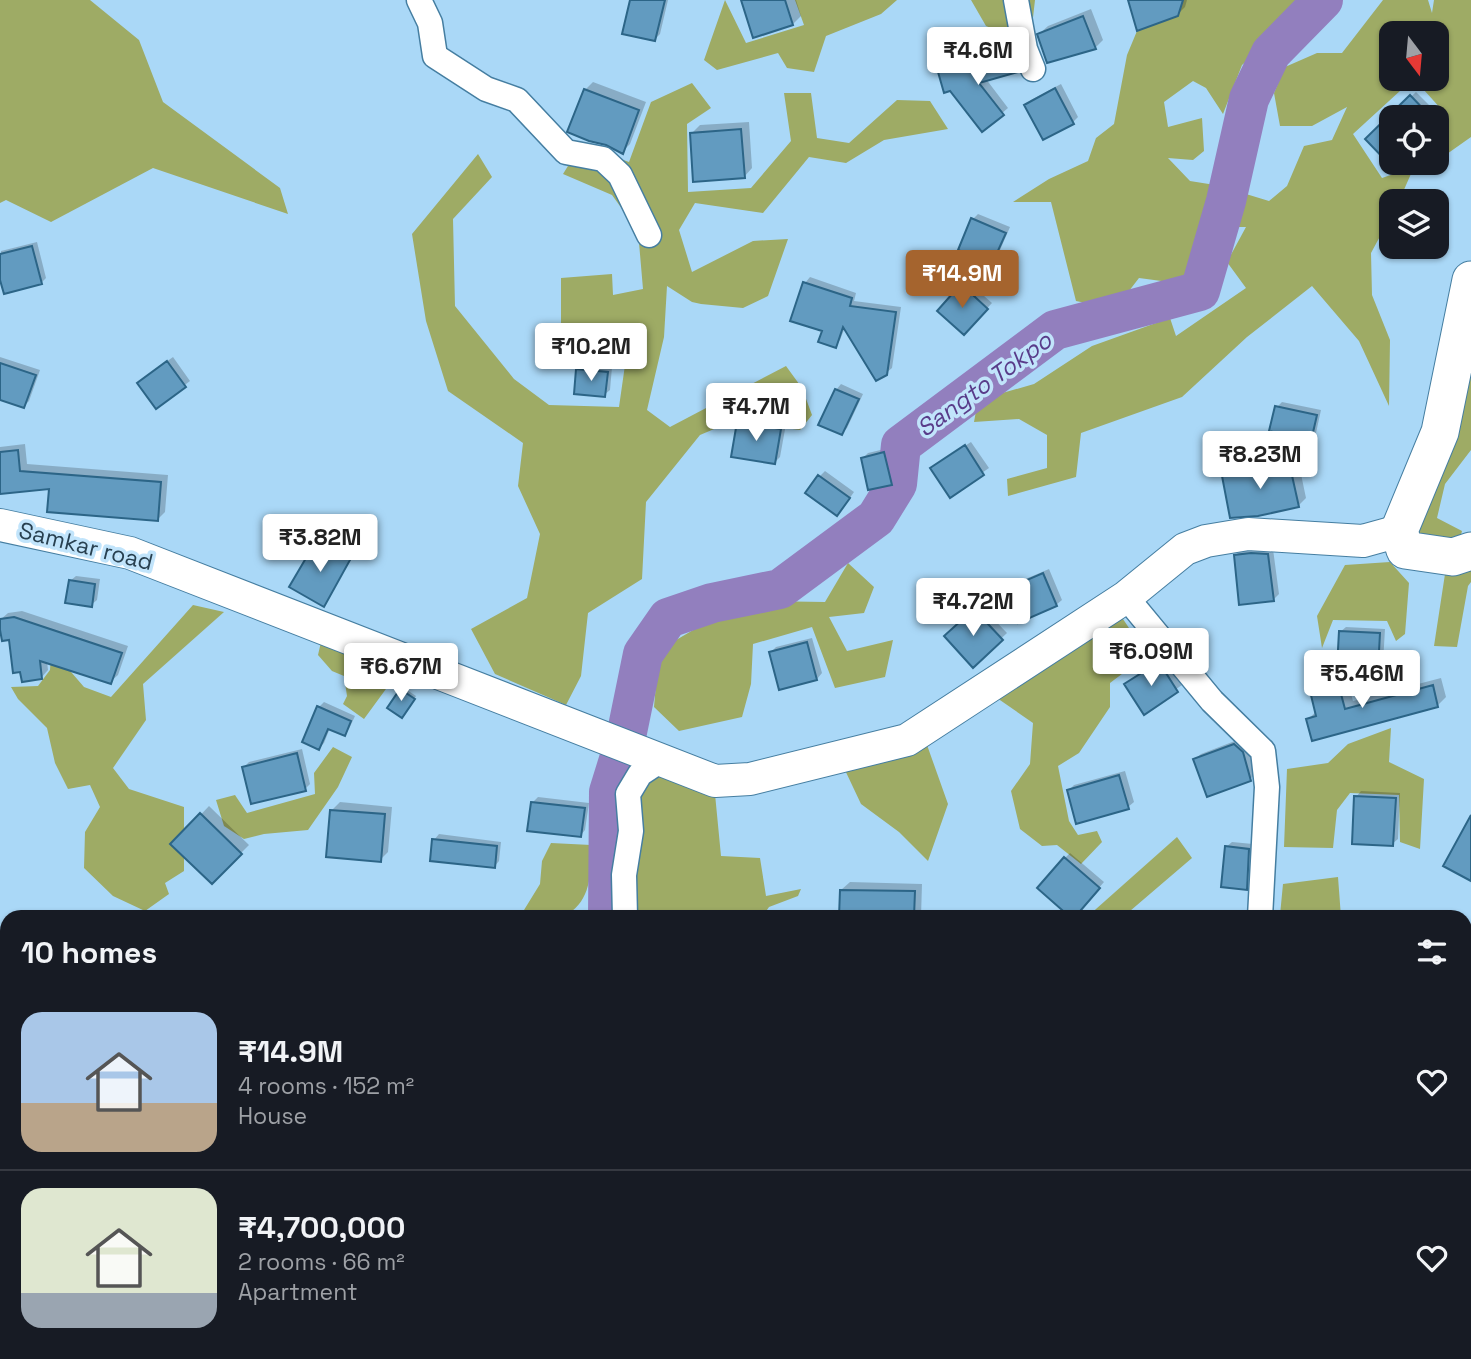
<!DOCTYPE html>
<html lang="en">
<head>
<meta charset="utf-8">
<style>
  :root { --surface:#171b24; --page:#242831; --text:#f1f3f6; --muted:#9ea1a6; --line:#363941; --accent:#a5642e }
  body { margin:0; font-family:"Space Grotesk",sans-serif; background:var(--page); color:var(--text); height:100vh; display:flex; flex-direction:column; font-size:26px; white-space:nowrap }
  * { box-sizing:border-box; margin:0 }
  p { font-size:23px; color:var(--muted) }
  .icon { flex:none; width:38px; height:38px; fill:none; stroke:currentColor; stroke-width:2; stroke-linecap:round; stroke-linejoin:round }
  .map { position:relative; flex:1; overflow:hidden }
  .side { position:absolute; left:0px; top:910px; width:1472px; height:450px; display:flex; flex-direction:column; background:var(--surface); border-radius:21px 21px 0 0; box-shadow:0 2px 5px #0004 }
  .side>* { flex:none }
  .needle { width:46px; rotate:164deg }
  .buttons { position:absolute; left:1379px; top:21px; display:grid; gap:14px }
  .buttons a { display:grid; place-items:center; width:70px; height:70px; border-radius:14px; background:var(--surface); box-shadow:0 2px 5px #0004; font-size:35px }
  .price { position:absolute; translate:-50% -60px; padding:0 16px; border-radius:7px; background:#fff; color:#222; font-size:23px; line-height:46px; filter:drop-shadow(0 2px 4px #0008) }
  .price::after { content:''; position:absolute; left:50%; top:42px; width:21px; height:16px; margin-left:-10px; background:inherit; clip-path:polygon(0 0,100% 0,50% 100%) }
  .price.selected { background:var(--accent); color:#fff }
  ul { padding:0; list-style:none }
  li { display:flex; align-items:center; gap:21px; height:175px; padding:0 21px }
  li+li { border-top:2px solid var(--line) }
  li span { display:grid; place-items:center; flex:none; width:196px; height:140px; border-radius:21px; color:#555 }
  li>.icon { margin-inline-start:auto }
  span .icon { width:84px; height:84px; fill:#fffc; stroke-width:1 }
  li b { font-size:30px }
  h2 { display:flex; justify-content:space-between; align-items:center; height:84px; padding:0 21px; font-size:30px }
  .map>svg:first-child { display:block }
  .forest { fill:#9eab65 }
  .shadow { fill:#0003 }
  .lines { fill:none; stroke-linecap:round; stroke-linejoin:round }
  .river { stroke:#927fbe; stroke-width:40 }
  .building { fill:#629bc0; stroke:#2c6587; stroke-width:2 }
  .minor-casing { stroke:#457ea1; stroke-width:27 }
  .tertiary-casing { stroke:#457ea1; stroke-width:34 }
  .secondary-casing { stroke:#457ea1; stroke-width:39 }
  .minor { stroke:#fff; stroke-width:24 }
  .tertiary { stroke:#fff; stroke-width:32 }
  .secondary { stroke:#fff; stroke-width:37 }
  .labels { text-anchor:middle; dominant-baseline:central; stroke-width:7; stroke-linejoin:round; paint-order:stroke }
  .street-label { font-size:23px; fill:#284050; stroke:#c1e4fb }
  .water-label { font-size:24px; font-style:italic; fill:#593c8a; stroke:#c1e4fb }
</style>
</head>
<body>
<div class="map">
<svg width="1471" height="1359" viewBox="0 0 1471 1359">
  <rect width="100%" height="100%" fill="#aad8f7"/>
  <path class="forest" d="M0,0h90l49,40 24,62 117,86 8,26 -135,-46 -102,54 -45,-22 -6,3z
    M725,0l21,43 58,-18 -9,-25h102l-16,14 -55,22 -12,36 -27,-4 -9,-15 -61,17 -13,-10z
    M971,0h64l-5,44 -44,-18z
    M1183,0h122l-30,37 -33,28 -19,49 -17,-26 -13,-7 -29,21 4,25 34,-9 2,33 -11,9 -25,-2 22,23 25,4 -13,68 -18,31 -45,-6 -24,31 -39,-8 -25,-99h-38l36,-23 39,-18 8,-23 18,-14 13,-69 10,-24 41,-15z
    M1383,0h45l4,13 2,-13h37v137l-34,24v-41l5,-10 -28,-31h23v-46h-46v46h22l-60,55 29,44 32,-11 -15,34h-8v15l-20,37 1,42 18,45 -1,66 -30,-65 -47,-55 -65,51 -65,60 -101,36 -5,44 -68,19 -1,-17 40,-11v-33l-28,-16 -45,3 4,-22 56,-16 58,-38 78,-28 6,18 70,-48 -19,-26 19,-35h-12l12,-33 23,7 18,-15 17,-40 28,-6 15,-33 -35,19h-32l-6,-33 11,-26 32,-14h25z
    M692,83l19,25 -24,16 1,68 63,-4 40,-47 -7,-48h27l6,45 32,5 48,-43 33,1 18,28 -64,11 -38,23 -37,-6 -46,56 -68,-10 -16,27 13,42 61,-31 35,-2 -20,57 -25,12 -42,-4 -9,-2 -25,-16 -3,51 -17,73 23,17 116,-61 16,22 10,27 -12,15 -67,-9 -33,14 -54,67 -4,77 -54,34 -7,63 -15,29 -71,-31 -24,-45 56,-31 13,-64 -22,-48 5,-43 -75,-52 -22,-70 -14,-87 66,-80 14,23 -39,42 2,87 59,73 35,26 70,2 6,-42 -46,-6 -18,-29v-52l51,-4 1,21 30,-6 -5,-58 -26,-36 -49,-21 18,-29 48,17 22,-60z
    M1471,354v96l-26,34 -8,34 25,13 -3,11 -46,-10z
    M1390,562l19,21 -4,51 -9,7 -9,-20 -54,-1 -11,28 -5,-32 28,-51z
    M848,563l26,24 -10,26 -35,4 18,34 46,-11 -8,37 -50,11 -23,-61 -59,17 -2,40 -9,33 -63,14 -25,-24 5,-57 53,-31 44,-18 69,1z
    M1471,568v14l-3,4 -11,61 -23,-1 11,-72z
    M193,605l31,7 -81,72 3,36 -33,48 16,21 55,18v64l-19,12 4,11 -24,17 -32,-15 -29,-28 1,-36 15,-25 -10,-22 -22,4 -13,-26 -8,-35 -29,-29 -7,-12 27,-1 12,-16 2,-28 13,23 19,22 27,10z
    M1121,616l26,39 -37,28v24l-31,46 -21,13 11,55 9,14 19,-4 5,11 -21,22 -24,-19 -15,1 -22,-17 -9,-38 19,-27 3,-41 -36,-25z
    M321,642l73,36 -30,41 -21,-15 4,-8 -3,-20 -12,-5 -14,-16z
    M1391,728l-2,34 35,17 -4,70 -20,-7 -1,-47 -49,-2 -13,17 -4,38 -49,-1 3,-78 41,-6 20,-19z
    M927,745l21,59 -20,57 -29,-29 -38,-28 -17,-36z
    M333,747l19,10 -14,30 -30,43 -44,4 -20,5 -20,-13 -8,-26 19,-5 12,18 68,-19 -1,-21z
    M656,772l59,22 6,62 39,2 6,38 35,-7 -3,7 -29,11 -7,10h-128l-3,-142z
    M1177,837l15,21 -69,59h-36z
    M551,843l40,2c0,26 1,54 -23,69v3h-33l-11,-7 16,-26 2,-23z
    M1338,877l3,40h-86l25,-2 3,-31z
    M1471,1044v75l-6,2v-57l5,-4z
    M1471,1292v67h-19l-1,-6h14v-50z"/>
  <path class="shadow" d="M632,0h36l-8,34 -5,5z
    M743,0h53l5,16 -8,8z
    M1128,0h59l-2,7 -8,8z
    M1091,9l12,31 -8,8 -56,-14 9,-8z
    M1015,47l7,18 -5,5 -31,9 22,29 -26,22 -31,-41 -11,-17 6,-5z
    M593,82l53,20 -16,42 -8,8 -15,-9 -22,-53z
    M1061,84l17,33 -5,5 -47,-17 5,-5z
    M1416,92l20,20 -5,5h-40v39l-4,4 -20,-21z
    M749,122l3,46 -8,9 -52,-44 8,-8z
    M978,214l32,13 -13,30 -5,5 -19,-43z
    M37,242l9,36 -5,5 -41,-10 1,-22z
    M810,277l46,16 -2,8 47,6 -9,61 -6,5 -41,-46 -5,13 -5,6 -11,-16 -31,-10 12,-37z
    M967,281l25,22 -28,30 -25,-23z
    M0,357l40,13 -11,31 -5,5 -24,-8z
    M173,357l17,24 -34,26 -12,-29z
    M583,364l29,3 -2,23 -6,5 -26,-25z
    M841,384l22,10 -16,34 -5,5 -6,-43z
    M1282,402l39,8 -5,23 -5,6 -34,-32z
    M744,417l42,7 -6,33 -5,5 -37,-39z
    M971,442l18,26 -39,27 -12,-32z
    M25,444l2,20 141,11 -3,37 -8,8 -106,-33 -51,5v-45z
    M889,448l7,30 -5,5 -28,-25 5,-5z
    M1297,455l9,43 -8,8 -74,-29 8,-8z
    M825,471l29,21 -12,17 -22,-33z
    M322,537l32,18 -31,50 -6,-63z
    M1257,548l16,1 6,45 -6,6 -38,-44 6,-6z
    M1049,569l13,31 -6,5 -50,-14 5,-6z
    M76,576l24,3 -3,21 -6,5 -21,-24z
    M980,605l27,28 -34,32 -27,-29z
    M22,611l106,35 -10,29 -8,7 -63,-21 1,9 -7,8 -31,-40 -10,-18 8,-7z
    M1346,627l39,2 -2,34 -6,5 -37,-36z
    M812,638l10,35 -5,6 -46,-27 5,-5z
    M1165,658l17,27 -38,27 -12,-33z
    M1345,672l8,29 88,-23 5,19 -9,9 -129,13 9,-8 -6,-24 8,-8z
    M404,688l12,8 -12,18 -2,-24z
    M324,702l31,14 -6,13 -5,5 -14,-6 -6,15 -5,5v-41z
    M1240,739l7,7 9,28 -6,5 -55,-20 6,-5z
    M302,749l8,35 -5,5 -61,-22 5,-5z
    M1125,771l9,31 -6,5 -59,-17 5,-5z
    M1361,791l39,2 -2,46 -6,5 -36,-47z
    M538,797l51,6 -4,27 -5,6 -47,-34z
    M340,802l52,5 -4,45 -8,8 -49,-49z
    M209,806l40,39 -37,37 -39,-38z
    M439,834l62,8 -2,19 -5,6 -60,-27z
    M1232,842l21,2 -2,39 -5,5 -20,-41z
    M1070,853l34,29 -26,30 -13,-54z
    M850,882l72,2 -1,33h-80v-27z
    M1206,911l6,6h-12z"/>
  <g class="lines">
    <path class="river" d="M608,917l1,-125 17,-55 17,-83 25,-36 44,-15 68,-14 96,-71 21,-34 4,-39 154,-115 145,-39 26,-90 23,-102 22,-46 52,-53
      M413,1359l5,-6"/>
  </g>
  <path class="building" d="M630,0h35l-10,41 -33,-7z
    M741,0h44l8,25 -40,13z
    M1128,0h55l-5,16 -41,15z
    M1083,16l13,33 -49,14 -10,-29z
    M1010,51l8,21 -39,11 25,32 -22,17 -32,-41 -6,2 -6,-21z
    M1055,88l19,36 -31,16 -19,-35z
    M584,89l55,21 -16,44 -17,-9 -17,-4 -22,-9z
    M1410,95l21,22h-40v49l-26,-27z
    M741,129l4,49 -52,4 -3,-49z
    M971,218l35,15 -14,31 -34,-14z
    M32,246l10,38 -38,10 -4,-14v-26z
    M803,282l49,16 -2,8 46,6 -9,63 -11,6 -33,-54 -7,21 -18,-6 4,-11 -32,-10z
    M961,284l27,25 -24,26 -27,-24z
    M167,361l19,26 -30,22 -19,-26z
    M0,363l36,12 -12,33 -24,-8z
    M576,369l32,3 -3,25 -31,-3z
    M835,389l24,10 -17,36 -24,-10z
    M1275,406l42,9 -6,26 -42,-10z
    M737,422l44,7 -6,35 -44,-7z
    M965,445l19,30 -34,23 -20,-30z
    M18,450l2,21 141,11 -3,39 -111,-9 2,-23 -49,5v-42z
    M884,452l8,33 -24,5 -7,-32z
    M1289,462l10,45 -41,9 -28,2 -8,-42z
    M818,475l32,23 -13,18 -32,-23z
    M316,541l34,19 -26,47 -35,-20z
    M1251,553l17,1 6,47 -35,4 -5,-50z
    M1043,573l14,33 -39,17 -14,-33z
    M69,580l26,4 -3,23 -27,-4z
    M974,609l29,31 -30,28 -29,-32z
    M14,617l108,36 -11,31 -71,-23 2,18 -20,3 -2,-10 -7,1 -4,-33 -7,1 -2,-11v-11z
    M1339,631l41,2 -2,37 -41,-2z
    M807,642l10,38 -38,10 -10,-38z
    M1159,662l19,30 -34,23 -20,-31z
    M1337,679l8,30 88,-24 5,22 -126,34 -6,-22 10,-3 -7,-29z
    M400,689l15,10 -13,19 -15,-10z
    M317,706l34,15 -6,15 -17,-7 -9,21 -17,-8z
    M1234,744l9,8 8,29 -44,16 -14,-38z
    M297,753l9,38 -55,13 -9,-37z
    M1119,775l10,34 -53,15 -9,-34z
    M1354,796l42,2 -3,48 -41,-2z
    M531,802l54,6 -4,29 -54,-6z
    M330,810l55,4 -4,48 -55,-5z
    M200,813l42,41 -30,30 -42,-40z
    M1471,815v66l-28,-15z
    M432,839l65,7 -2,22 -65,-7z
    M1225,846l24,3 -2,41 -26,-3z
    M1064,857l36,31 -25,29h-5l-33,-29z
    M840,890l75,1 -1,26h-75z"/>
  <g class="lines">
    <defs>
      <path id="minor" d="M419,0l11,23 5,33 51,33 31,11 49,52 37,7 17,16 29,60
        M1016,0l9,49 8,20
        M1126,597l86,104 51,50 4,36 -7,130
        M625,917l-1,-42 7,-44 -3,-37 12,-20 21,-14
        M608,1353l3,6
        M1230,1353l1,6"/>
      <path id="tertiary" d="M0,525l130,28 585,228 35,-2 157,-39 219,-143 59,-48 21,-8 42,-7 115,7 36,-10"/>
      <path id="secondary" d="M1471,280l-31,152 -41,99 6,19 48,7 18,-6"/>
    </defs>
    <use href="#minor" class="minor-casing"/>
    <use href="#tertiary" class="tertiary-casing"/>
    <use href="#secondary" class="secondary-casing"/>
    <use href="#minor" class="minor"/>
    <use href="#tertiary" class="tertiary"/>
    <use href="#secondary" class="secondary"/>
  </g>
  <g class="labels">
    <g class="street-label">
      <text transform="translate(86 546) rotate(14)">Samkar road</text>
    </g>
    <g class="water-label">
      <text transform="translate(984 384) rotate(-36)">Sangto Tokpo</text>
    </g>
  </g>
</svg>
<div class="buttons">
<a><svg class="needle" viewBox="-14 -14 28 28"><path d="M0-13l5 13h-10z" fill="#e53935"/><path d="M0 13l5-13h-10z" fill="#9ea1a6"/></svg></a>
<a><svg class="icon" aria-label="locate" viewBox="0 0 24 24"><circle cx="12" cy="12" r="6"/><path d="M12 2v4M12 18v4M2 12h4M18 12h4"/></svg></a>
<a><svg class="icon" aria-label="layers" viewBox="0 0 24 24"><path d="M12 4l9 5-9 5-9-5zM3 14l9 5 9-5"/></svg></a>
</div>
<b class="price" style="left:978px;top:87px">₹4.6M</b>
<b class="price selected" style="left:962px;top:310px">₹14.9M</b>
<b class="price" style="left:591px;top:383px">₹10.2M</b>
<b class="price" style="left:756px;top:443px">₹4.7M</b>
<b class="price" style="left:1260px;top:491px">₹8.23M</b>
<b class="price" style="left:320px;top:574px">₹3.82M</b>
<b class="price" style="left:973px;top:638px">₹4.72M</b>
<b class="price" style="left:1151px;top:688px">₹6.09M</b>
<b class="price" style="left:401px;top:703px">₹6.67M</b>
<b class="price" style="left:1362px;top:710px">₹5.46M</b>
<section class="side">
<h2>10 homes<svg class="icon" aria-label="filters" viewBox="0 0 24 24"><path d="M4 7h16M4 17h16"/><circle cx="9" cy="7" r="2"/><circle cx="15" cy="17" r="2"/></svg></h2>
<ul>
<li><span style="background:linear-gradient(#a9c7e8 65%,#b9a48a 0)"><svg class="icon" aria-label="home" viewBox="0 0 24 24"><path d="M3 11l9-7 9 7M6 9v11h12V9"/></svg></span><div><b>₹14.9M</b><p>4 rooms · 152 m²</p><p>House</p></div><svg class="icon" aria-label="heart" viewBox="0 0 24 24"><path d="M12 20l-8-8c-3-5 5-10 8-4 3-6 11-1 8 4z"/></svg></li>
<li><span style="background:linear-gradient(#dfe7d0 75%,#9aa5b1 0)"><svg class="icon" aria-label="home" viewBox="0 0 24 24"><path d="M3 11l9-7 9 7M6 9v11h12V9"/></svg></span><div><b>₹4,700,000</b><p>2 rooms · 66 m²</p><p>Apartment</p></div><svg class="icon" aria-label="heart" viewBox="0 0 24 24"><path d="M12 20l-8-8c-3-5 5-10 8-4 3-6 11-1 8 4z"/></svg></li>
</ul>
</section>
</div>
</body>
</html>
